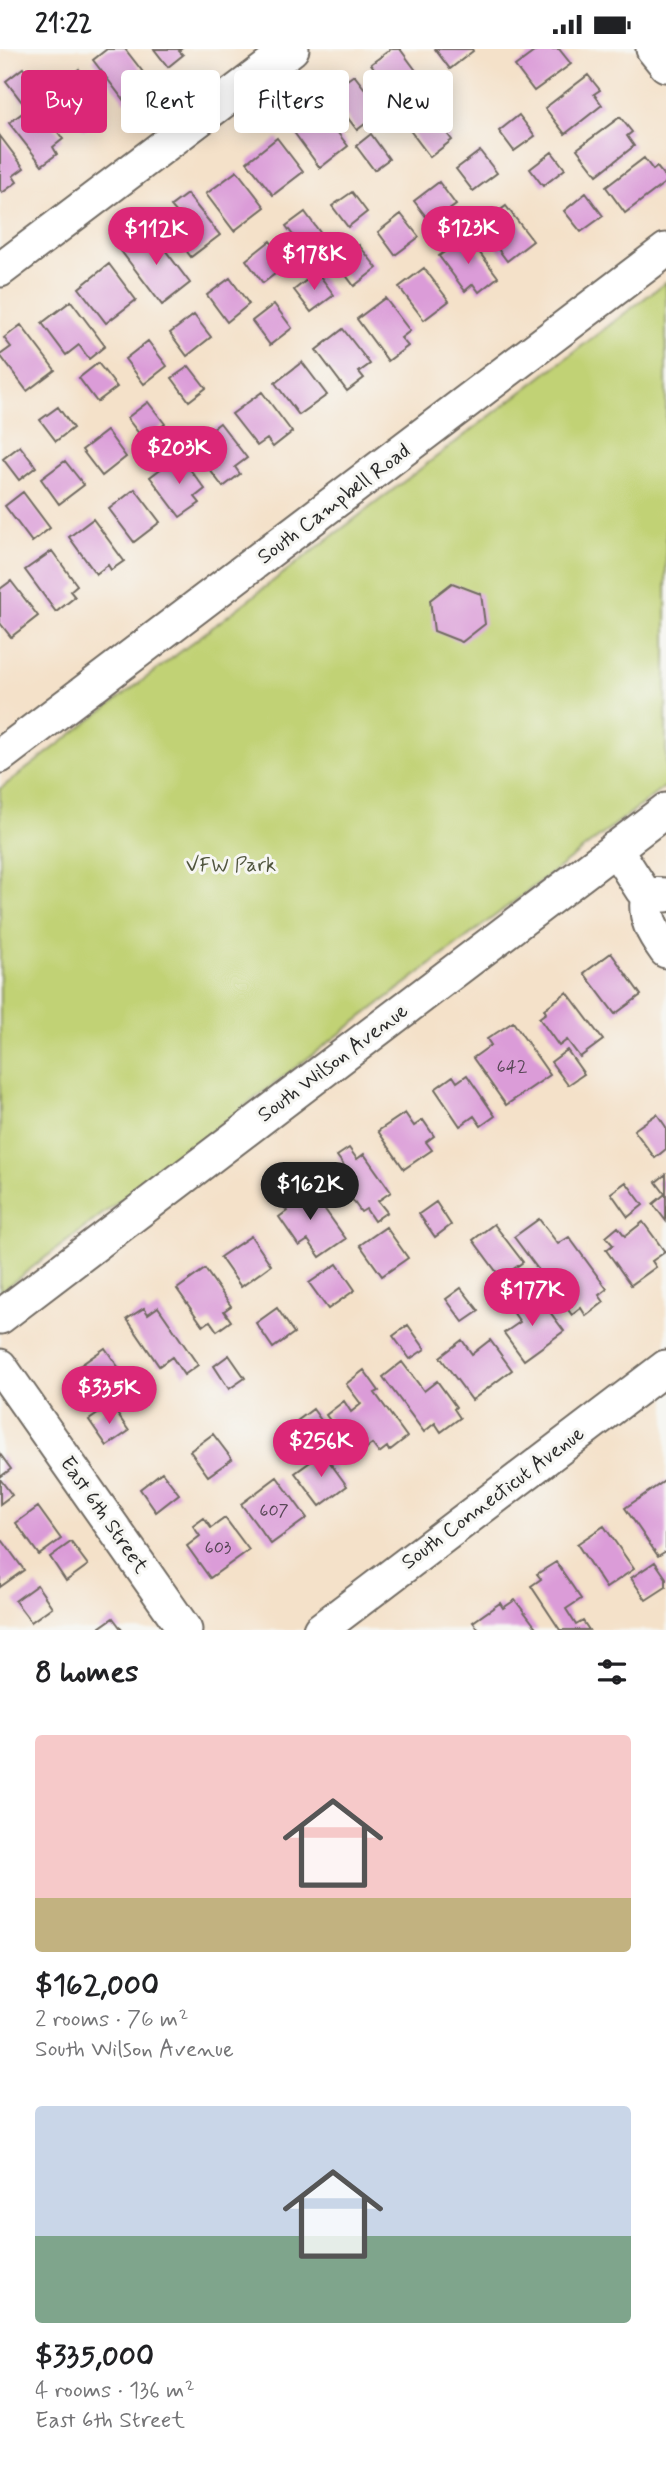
<!DOCTYPE html>
<html lang="en">
<head>
<meta charset="utf-8">
<style>
  :root { --surface:#fff; --page:#f6f6f6; --text:#202124; --muted:#757577; --accent:#db2777 }
  body { margin:0; font-family:Mynerve,sans-serif; background:var(--page); color:var(--text); height:100vh; display:flex; flex-direction:column; font-size:26px; white-space:nowrap }
  * { box-sizing:border-box; margin:0 }
  p { font-size:23px; color:var(--muted) }
  .icon { flex:none; width:38px; height:38px; fill:none; stroke:currentColor; stroke-width:2; stroke-linecap:round; stroke-linejoin:round }
  .map { position:relative; height:1581px; overflow:hidden }
  .side { display:flex; flex-direction:column; background:var(--surface); flex:1 }
  .side>* { flex:none }
  .guide { position:absolute; left:21px; top:21px; width:625px; height:63px; display:flex; gap:14px }
  .price { position:absolute; translate:-50% -60px; padding:0 16px; border-radius:24px; background:var(--accent); color:#fff; font-size:23px; line-height:46px; filter:drop-shadow(0 2px 4px #0008) }
  .price::after { content:''; position:absolute; left:50%; top:42px; width:21px; height:16px; margin-left:-10px; background:inherit; clip-path:polygon(0 0,100% 0,50% 100%) }
  .price.current { background:#222; color:#fff }
  ul { padding:0; list-style:none }
  li { display:grid; align-content:center; gap:14px; height:371px; padding:0 35px }
  li span { display:grid; place-items:center; height:217px; border-radius:7px; color:#555 }
  li>.icon { margin-inline-start:auto }
  span .icon { width:126px; height:126px; fill:#fffc; stroke-width:1 }
  li b { font-size:30px }
  h2 { display:flex; justify-content:space-between; align-items:center; height:84px; padding:0 35px; font-size:30px }
  .pill { padding:0 24px; border-radius:7px; background:var(--surface); box-shadow:0 4px 18px #0003; font-size:24px; line-height:63px }
  .pill.current { background:var(--accent); color:#fff }
  .status { display:flex; justify-content:space-between; align-items:center; height:49px; padding:0 35px; background:var(--surface); direction:ltr }
  .status svg { height:19px; fill:currentColor }
  .map>svg:first-child { display:block }
  .green { fill:#c1d275; stroke:#767e50; stroke-width:2 }
  .building { fill:#db9cd8 }
  .lines { fill:none; stroke-linecap:round; stroke-linejoin:round }
  .minor-casing { stroke:#716b62; stroke-width:37 }
  .minor { stroke:#fff; stroke-width:33 }
  .labels { text-anchor:middle; dominant-baseline:central; stroke-width:6; stroke-linejoin:round; paint-order:stroke }
  .number-label { font-size:18px; fill:#574756 }
  .street-label { font-size:21px; fill:#2b2b2b; stroke:#f6f6f2 }
  .park-label { font-size:21px; fill:#50553e; stroke:#f6f6f2 }
</style>
</head>
<body>
<div class="status"><b>21:22</b><svg viewBox="0 0 49 12"><path d="M0 12V9h3v3zM5 12V6h3v6zM10 12V3h3v9zM15 12V0h3v12zM26 1h20v11H26zM47 4h2v5h-2z"/></svg></div>
<div class="map">
<svg width="666" height="1581" viewBox="0 0 666 1581">
  <rect width="100%" height="100%" fill="#f6f6f2"/>
  <filter id="ink" filterUnits="userSpaceOnUse"><feTurbulence type="fractalNoise" baseFrequency=".0143" numOctaves="2"/><feDisplacementMap in="SourceGraphic" scale="14" xChannelSelector="R" yChannelSelector="G"/><feConvolveMatrix kernelMatrix="1 2 1 2 8 2 1 2 1" color-interpolation-filters="sRGB"/></filter>
  <filter id="wash" filterUnits="userSpaceOnUse"><feTurbulence type="fractalNoise" baseFrequency=".00686" numOctaves="4" result="noise"/><feDisplacementMap in="SourceGraphic" scale="28" xChannelSelector="R" yChannelSelector="G"/><feGaussianBlur stdDeviation="1.57" result="paint"/><feColorMatrix in="noise" values="0 0 0 0 0 0 0 0 0 0 0 0 0 0 0 0 0 1.4 0 .05"/><feComposite in="paint" operator="in"/></filter>
  <g filter="url(#wash)">
    <rect width="100%" height="100%" fill="#f4e1c9"/>
    <path class="green" d="M666,233v504l-666,506v-503z"/>
    <g id="blocks">
      <path class="building" d="M107,0h18l21,27 -11,8 6,6 -16,12 -32,-42z
        M154,0h27l-2,2 4,4 -15,12z
        M391,0h9l23,31 -26,20 -26,-36z
        M435,0h37l1,2 -23,18z
        M538,0h21l12,15 -37,27 -19,-25z
        M23,19l16,21 -17,13 -16,-21z
        M79,20l25,33 -16,12 6,9 -10,7 -31,-41z
        M354,26l28,36 -25,19 -28,-37z
        M588,26l12,15 -6,4 8,11 -37,29 -20,-26z
        M36,54l27,36 -10,8 4,7 -15,11 -33,-42z
        M320,61l28,36 -28,22 -27,-37z
        M431,64l21,27 -22,17 -21,-28z
        M519,66l16,21 -21,15 -15,-20z
        M620,68l12,15 -5,4 7,10 -37,29 -20,-26z
        M371,85l18,25 -15,11 -18,-24z
        M0,87l24,32 -11,8 4,6 -15,11 -2,-3z
        M277,89l26,34 -30,23 -26,-33z
        M480,102l17,22 -24,18 -17,-22z
        M552,103l13,17 -22,17 -13,-17z
        M644,109l9,12 4,-3 9,11v4l-41,31 -19,-26z
        M237,122l28,36 -31,24 -28,-37z
        M439,133l17,23 -25,18 -17,-22z
        M352,143l15,20 -19,15 -16,-21z
        M586,144l17,23 -22,16 -17,-21z
        M187,145l33,41 -29,22 -25,-34 12,-9 -7,-8z
        M506,157l27,35 -26,20 -27,-36z
        M305,163l19,26 -18,14 -20,-26z
        M401,165l18,23 -24,18 -17,-23z
        M150,181l40,53 -28,22 -41,-54z
        M467,187l31,41 -19,15 -6,-8 -8,7 -26,-35z
        M270,192l18,23 -25,19 -17,-23z
        M359,196l18,23 -23,18 -18,-24z
        M109,215l27,36 -30,23 -27,-35z
        M424,219l25,33 -25,19 -25,-33z
        M317,223l17,23 -23,17 -17,-22z
        M230,229l19,26 -22,18 -20,-27z
        M385,249l25,33 -9,7 7,8 -20,15 -31,-42z
        M71,252l34,45 -16,13 -10,-14 -13,10 -24,-32z
        M274,255l18,24 -22,17 -18,-24z
        M194,266l17,22 -24,19 -17,-23z
        M21,276l34,45 -28,21 -27,-36 11,-8 -7,-9z
        M343,280l27,35 -11,8 5,6 -17,13 -31,-41z
        M148,292l19,25 -23,18 -19,-25z
        M302,313l25,33 -28,20 -24,-32z
        M98,314l19,24 -20,15 -18,-24z
        M189,317l17,22 -17,13 -17,-23z
        M262,343l30,40 -19,15 -6,-8 -10,7 -25,-32z
        M148,353l17,22 -21,16 -17,-22z
        M58,358l15,21 -17,13 -16,-21z
        M220,374l27,35 -12,9 5,7 -17,13 -32,-42z
        M107,382l19,26 -24,19 -20,-26z
        M20,397l16,21 -17,13 -16,-21z
        M179,406l26,34 -10,8 5,6 -20,14 -30,-40z
        M65,412l19,24 -25,19 -18,-25z
        M135,440l25,33 -26,20 -25,-33z
        M23,443l27,36 -18,14 -27,-36z
        M93,470l31,42 -13,9 -3,-5 -12,9 -27,-37z
        M52,502l25,34 -7,6 5,6 -19,15 -31,-42z
        M11,532l27,35 -27,21 -11,-14v-34z
        M452,534l29,11 4,30 -23,18 -28,-11 -4,-31z
        M611,904l30,42 -26,19 -31,-41z
        M567,943l36,48 -23,17 -13,-17 -8,6 -20,-28 7,-5 -2,-4z
        M513,973l37,53 -44,30 -33,-47 18,-13 -4,-6z
        M567,1001l17,24 -16,11 -17,-23z
        M467,1026l28,41 -14,10 -7,-10 -14,10 -25,-37 18,-13 4,6z
        M405,1064l9,13 9,-6 11,16 -8,6 6,8 -28,19 -26,-38z
        M657,1065l9,13v22l-11,9 -21,-28z
        M349,1099l8,11 7,-5 27,38 -13,9 9,11 -13,9 -8,-12 -5,3 -27,-38 11,-7 -8,-11z
        M666,1125v47l-13,-17 12,-10 -9,-12z
        M626,1133l17,23 -15,12 -17,-24z
        M294,1139l6,9 11,-7 35,49 -26,18 -12,-17 -9,6 -20,-29 8,-6 -8,-12z
        M436,1153l15,23 -16,12 -16,-23z
        M539,1170l19,25 11,-7 38,52 -8,6 5,7 -18,14 -5,-8 -9,7 -58,-78z
        M643,1173l22,30 -13,9 4,6 -25,18 -25,-35 7,-5 -7,-8 12,-10 7,9z
        M494,1175l29,38 -22,16 -28,-38z
        M386,1178l22,31 -26,18 -22,-31z
        M251,1187l20,29 -30,22 -21,-30z
        M337,1215l18,26 -27,19 -19,-26z
        M205,1220l26,37 -7,5 7,10 -14,10 -7,-10 -7,5 -26,-37z
        M461,1239l18,23 -16,11 -17,-23z
        M528,1248l9,12 7,-5 20,27 -40,29 -20,-27 16,-11 -9,-13z
        M158,1258l40,58 -14,10 -12,-18 -13,9 -32,-47 17,-11 4,6z
        M277,1259l17,25 -21,15 -17,-25z
        M408,1276l17,24 -15,10 -17,-23z
        M462,1291l10,14 18,-14 22,30 -40,30 -32,-43z
        M105,1299l29,42 -15,10 -9,-12 -19,13 -20,-29z
        M229,1306l16,23 -16,11 -15,-23z
        M402,1313l22,29 13,-10 19,26 -2,2 6,9 -19,14 -6,-9 -11,9 -41,-55z
        M364,1321l15,21 -4,2 32,44 -18,14 -2,-4 -8,6 -7,-9 -16,12 -30,-41 18,-14 7,11 10,-8 -15,-20z
        M111,1356l18,26 -22,15 -18,-26z
        M313,1360l18,25 -15,12 -19,-25z
        M213,1385l19,25 -24,17 -18,-25z
        M323,1404l24,33 -27,20 -25,-33z
        M0,1405l11,15 -11,8z
        M162,1423l17,22 -23,18 -16,-23z
        M277,1428l30,41 -36,26 -30,-40z
        M0,1430l12,16 -12,9z
        M666,1431v71l-8,5 -33,-48z
        M38,1458l23,32 -22,16 -23,-32z
        M204,1469l7,10 14,-10 24,32 -39,28 -23,-32 13,-10 -7,-10z
        M604,1477l30,43 -28,19 -29,-44z
        M3,1492l21,29 -24,17v-44z
        M71,1493l17,23 -22,16 -16,-24z
        M556,1513l25,37 -15,10 10,16 7,-4 6,9h-29l-29,-44 10,-7 -4,-5z
        M655,1513l11,16v9l-20,13 -15,-22z
        M37,1536l15,22 -21,15 -16,-21z
        M515,1551l23,30h-59l-6,-8 27,-19 3,5z
        M113,1569l9,12h-26z"/>
    </g>
  </g>
  <g filter="url(#ink)">
    <use href="#blocks" fill-opacity="0" stroke="#716b62" stroke-width="2"/>
    <g class="lines">
      <defs>
        <path id="minor" d="M653,0l13,16
          M0,221l292,-221
          M0,707l666,-506
          M615,799l27,42 6,4 18,1
          M648,845c-5,23 5,39 18,57
          M0,1268l666,-507
          M0,1317l185,264
          M320,1581l346,-263"/>
      </defs>
      <use href="#minor" class="minor-casing"/>
      <use href="#minor" class="minor"/>
    </g>
  </g>
  <g class="labels">
    <g class="number-label">
      <text x="512" y="1018">642</text>
      <text x="274" y="1462">607</text>
      <text x="218" y="1499">603</text>
    </g>
    <g class="street-label">
      <text transform="translate(334 455) rotate(-37)">South Campbell Road</text>
      <text transform="translate(333 1014) rotate(-37)">South Wilson Avenue</text>
      <text transform="translate(493 1449) rotate(-37)">South Connecticut Avenue</text>
      <text transform="translate(104 1466) rotate(55)">East 6th Street</text>
    </g>
    <g class="park-label">
      <text x="231" y="816">VFW Park</text>
    </g>
  </g>
</svg>
<b class="price" style="left:468px;top:217px">$123K</b>
<b class="price" style="left:156px;top:218px">$112K</b>
<b class="price" style="left:314px;top:243px">$178K</b>
<b class="price" style="left:179px;top:437px">$203K</b>
<b class="price current" style="left:310px;top:1173px">$162K</b>
<b class="price" style="left:532px;top:1279px">$177K</b>
<b class="price" style="left:109px;top:1377px">$335K</b>
<b class="price" style="left:321px;top:1430px">$256K</b>
<div class="guide">
<a class="pill current">Buy</a>
<a class="pill">Rent</a>
<a class="pill">Filters</a>
<a class="pill">New</a>
</div>
</div>
<section class="side">
<h2>8 homes<svg class="icon" aria-label="filters" viewBox="0 0 24 24"><path d="M4 7h16M4 17h16"/><circle cx="9" cy="7" r="2"/><circle cx="15" cy="17" r="2"/></svg></h2>
<ul>
<li><span style="background:linear-gradient(#f6c9c9 75%,#c2b280 0)"><svg class="icon" aria-label="home" viewBox="0 0 24 24"><path d="M3 11l9-7 9 7M6 9v11h12V9"/></svg></span><div><b>$162,000</b><p>2 rooms · 76 m²</p><p>South Wilson Avenue</p></div></li>
<li><span style="background:linear-gradient(#c9d6e8 60%,#7fa58c 0)"><svg class="icon" aria-label="home" viewBox="0 0 24 24"><path d="M3 11l9-7 9 7M6 9v11h12V9"/></svg></span><div><b>$335,000</b><p>4 rooms · 136 m²</p><p>East 6th Street</p></div></li>
</ul>
</section>
</body>
</html>
